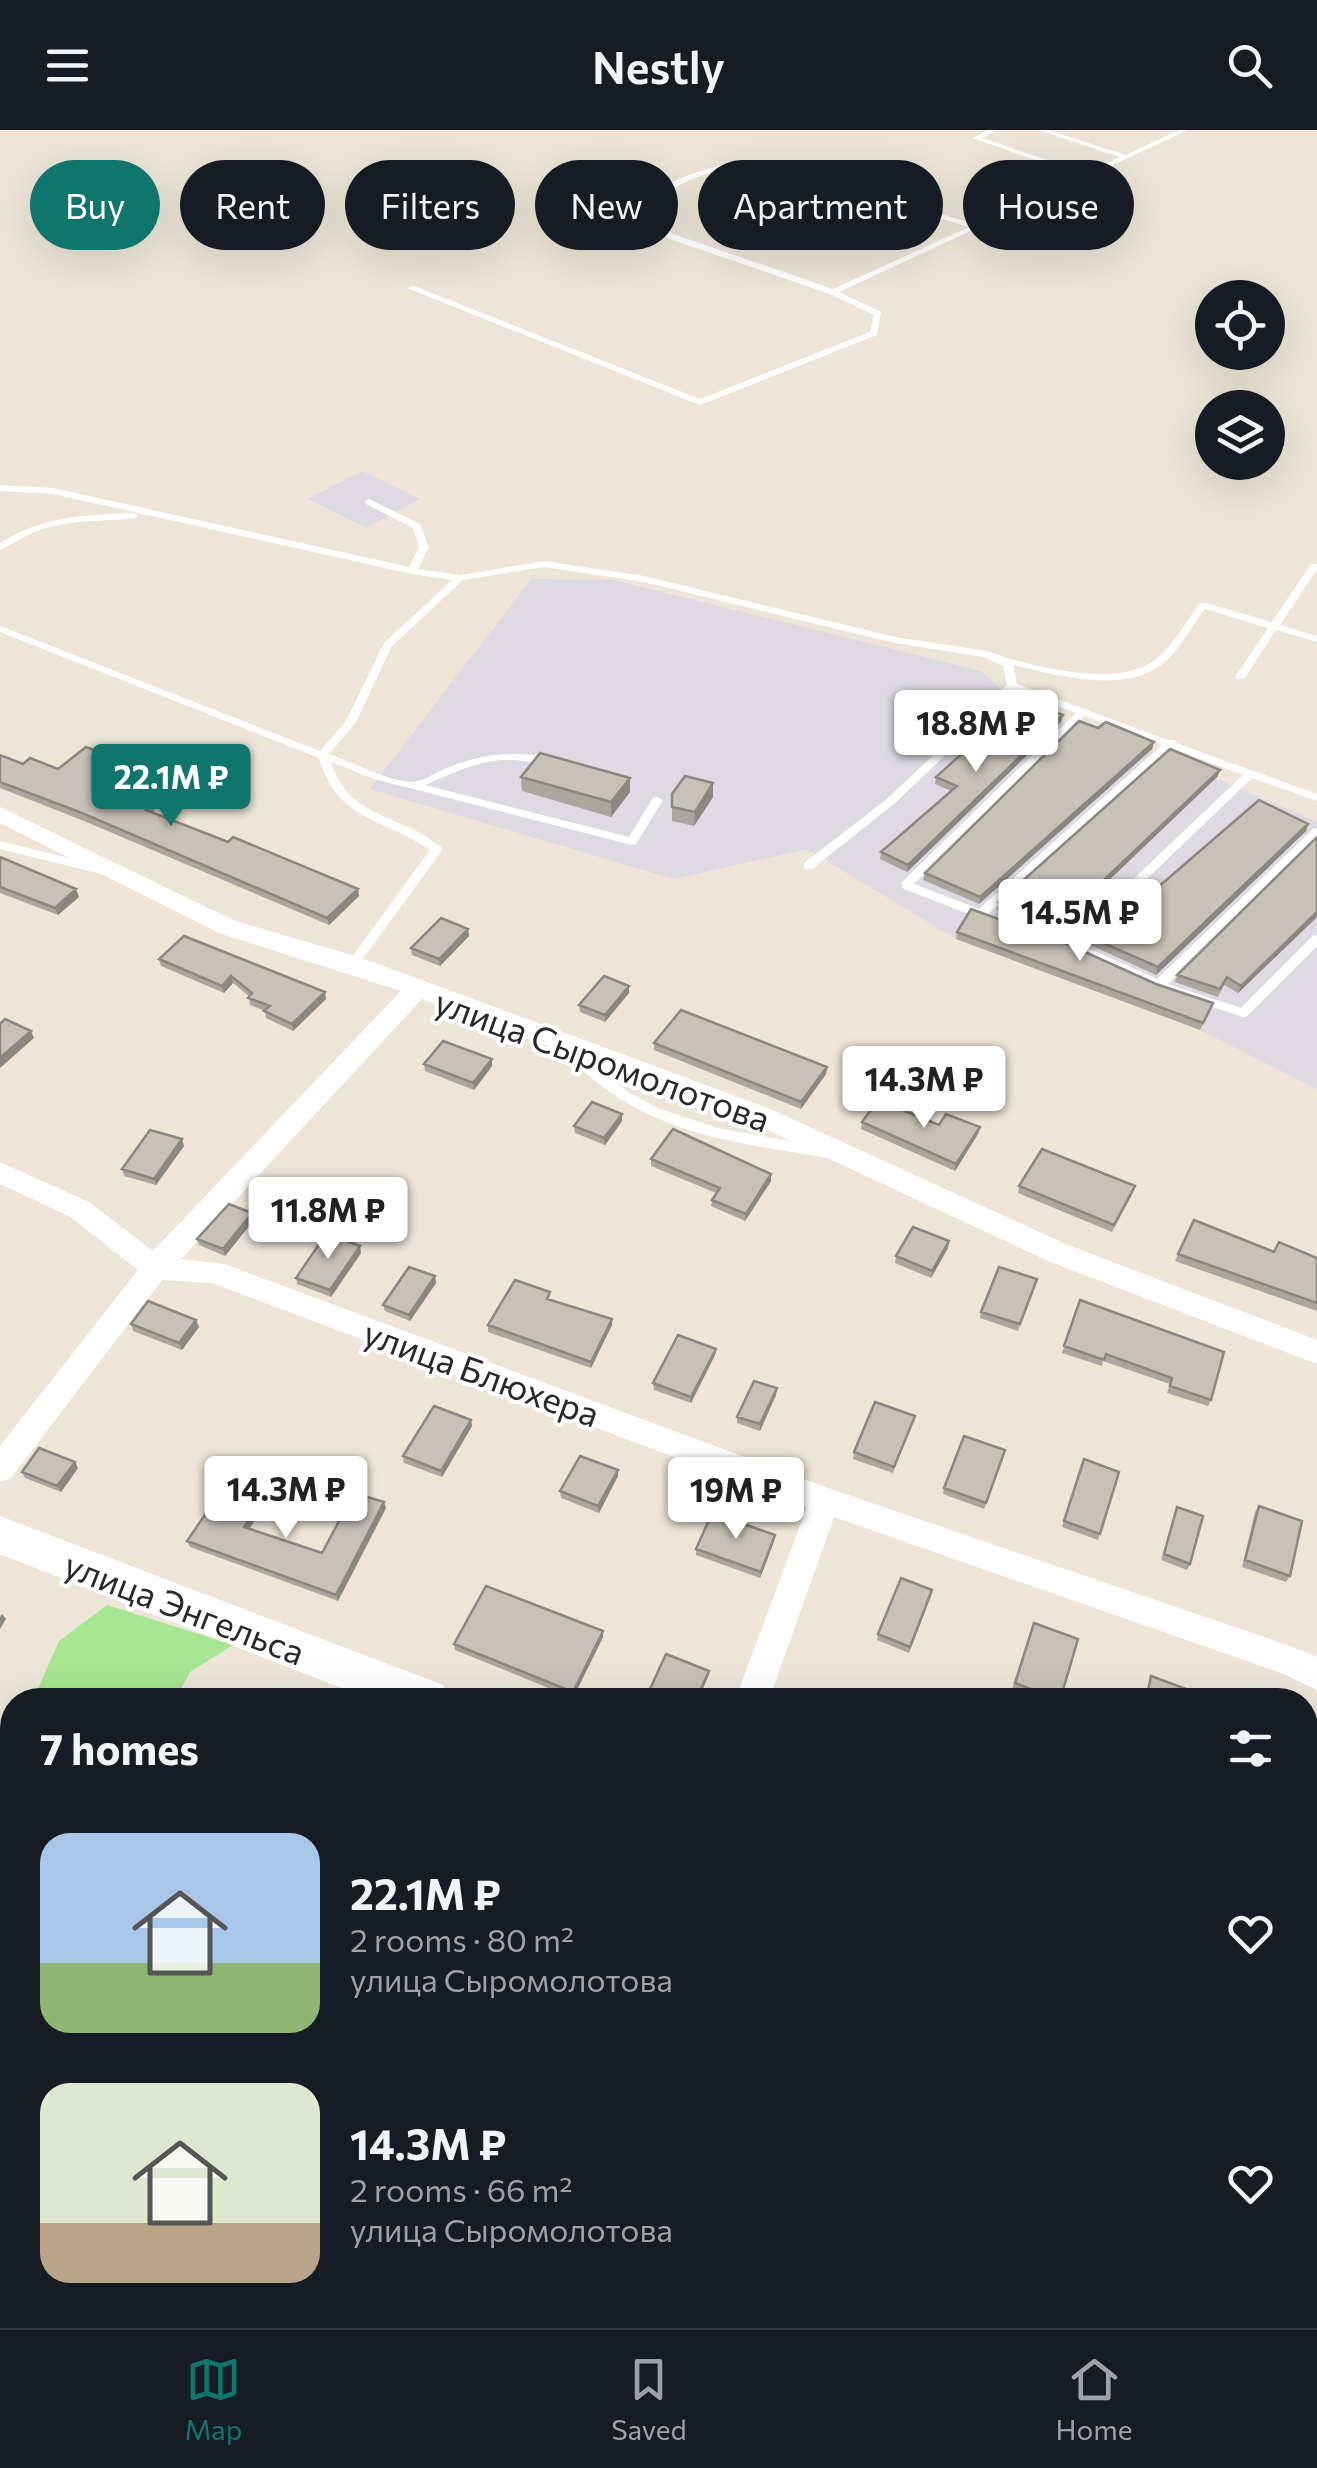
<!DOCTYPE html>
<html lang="en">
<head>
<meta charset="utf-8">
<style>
  :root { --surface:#171b24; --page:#242831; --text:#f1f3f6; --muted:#9ea1a6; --line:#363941; --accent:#0f766e }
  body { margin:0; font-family:Commissioner,sans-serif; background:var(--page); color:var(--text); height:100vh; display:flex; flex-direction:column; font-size:38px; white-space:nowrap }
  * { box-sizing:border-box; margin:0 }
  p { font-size:32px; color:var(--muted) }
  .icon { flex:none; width:55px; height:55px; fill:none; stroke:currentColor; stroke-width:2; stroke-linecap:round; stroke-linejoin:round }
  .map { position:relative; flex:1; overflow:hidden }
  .sheet { position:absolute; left:0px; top:1558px; width:1318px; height:642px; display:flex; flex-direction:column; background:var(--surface); border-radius:40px 40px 0 0; box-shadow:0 10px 40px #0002 }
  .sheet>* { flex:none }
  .top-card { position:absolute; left:30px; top:30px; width:1258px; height:90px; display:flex; gap:20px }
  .controls { position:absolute; left:1195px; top:150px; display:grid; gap:20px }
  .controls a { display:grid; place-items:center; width:90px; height:90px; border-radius:50%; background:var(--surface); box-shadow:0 10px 40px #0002; font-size:50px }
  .price { position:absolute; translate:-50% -85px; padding:0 22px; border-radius:10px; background:#fff; color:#222; font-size:32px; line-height:65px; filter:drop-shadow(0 2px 5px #0008) }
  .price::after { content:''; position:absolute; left:50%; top:60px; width:30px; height:22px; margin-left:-15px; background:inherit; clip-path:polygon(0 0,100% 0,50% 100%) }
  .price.on { background:var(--accent); color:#fff }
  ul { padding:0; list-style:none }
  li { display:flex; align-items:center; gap:30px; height:250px; padding:0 40px }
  li span { display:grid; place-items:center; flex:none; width:280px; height:200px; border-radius:30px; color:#555 }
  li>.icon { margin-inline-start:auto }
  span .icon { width:120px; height:120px; fill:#fffc; stroke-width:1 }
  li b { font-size:42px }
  h2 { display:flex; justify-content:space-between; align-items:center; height:120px; padding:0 40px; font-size:42px }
  .chip { padding:0 35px; border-radius:45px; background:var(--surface); box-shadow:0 10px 40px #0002; font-size:35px; line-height:90px }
  .chip.on { background:var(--accent); color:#fff }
  header { display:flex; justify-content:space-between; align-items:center; height:130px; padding:0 40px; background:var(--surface); font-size:45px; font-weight:600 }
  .tabs { display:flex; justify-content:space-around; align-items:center; height:140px; border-top:2px solid var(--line); background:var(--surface); font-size:28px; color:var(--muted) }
  .tabs a { display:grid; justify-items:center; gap:5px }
  .tabs .on { color:var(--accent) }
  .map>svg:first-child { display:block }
  .industrial { fill:#dddae3 }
  .green { fill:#a6e690 }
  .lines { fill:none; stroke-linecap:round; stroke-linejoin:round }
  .stream { stroke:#63c2f5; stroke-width:11 }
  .lane { fill:#fff; fill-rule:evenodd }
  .street { fill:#fff; fill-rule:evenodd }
  .secondary { fill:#fff; fill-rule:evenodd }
  .wall { fill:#aba79e }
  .shaded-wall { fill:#8b8881 }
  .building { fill:#c7c2b8; stroke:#8b8881; stroke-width:2.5 }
  .labels { text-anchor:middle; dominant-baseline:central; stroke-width:8; stroke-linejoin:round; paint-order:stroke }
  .street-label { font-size:35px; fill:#282828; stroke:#fff }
</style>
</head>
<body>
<header><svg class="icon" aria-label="menu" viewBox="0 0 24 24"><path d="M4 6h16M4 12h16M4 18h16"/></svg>Nestly<svg class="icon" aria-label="search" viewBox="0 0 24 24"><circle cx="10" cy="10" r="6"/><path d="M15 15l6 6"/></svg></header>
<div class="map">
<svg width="1317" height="2198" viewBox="0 0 1317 2198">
  <rect width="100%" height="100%" fill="#ece5d8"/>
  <path class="industrial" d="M362,341l58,28 -54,29 -58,-29z
    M531,449l83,1 367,91 39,36 41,15 43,7 213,93v267l-117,-59 -244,-91 -149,-90 -134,30 -303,-90z"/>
  <path class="green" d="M107,1475l126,40 -43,27 -15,28h-142l26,-59z
    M933,2188h321l4,10h-332z"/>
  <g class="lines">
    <path class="stream" d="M999,2198l21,-10"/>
    <path class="lane" d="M988,0h9l-15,8 104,35 34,-16 -82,-27h10l78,25 53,-25h9l-349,162 42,20 -4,23 -177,70 -293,-117 7,-2 286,113 170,-67 4,-17 -44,-21 -163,-56 -19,-17 -2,-19 19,-17 26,-11 42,-12 40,2 202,60 105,-48 -107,-38zM733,36l39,2 197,59 -136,62 -160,-55 -17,-14 -3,-15c27,-25 46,-29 80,-39z
      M0,355l53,3 356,79 10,-20 -6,-19 -47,-24v-4l3,-1 51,25 9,23 -11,22 42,6 84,-14 100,15 251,61 92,14c41,15 132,39 169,8 18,-14 30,-38 44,-56h6l66,19 39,-58h6v5l-37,56 37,11v6l-41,-12 -32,49h-8l-1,-2 33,-49 -63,-19c-14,18 -26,42 -44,56 -38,29 -106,10 -148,0l4,19 151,56h7l1,3 141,51v7l-65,-23 -173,166 78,35 156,-150 4,-1v10l-149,146 73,24 72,-72 4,-1v11l-70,70 -4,1 -88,-29 -88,-40 -60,-21 -2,-3 2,-3 4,-1 58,20 174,-165 -72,-27 -182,165 3,3 -2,3 -14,-2 -74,-29v-6l174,-169 -62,-23 -119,113 -83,66h-8v-6l83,-64 120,-114 -4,-19 -19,-9 -89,-14 -251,-61 -100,-15 -81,13 -71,66 -36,76 -27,32c22,8 59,27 82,28 11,0 25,-10 36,-14 36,-15 70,-18 108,-9l1,2c-12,5 -38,-3 -54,-1 -27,2 -52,14 -77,25l204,52 24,-39 4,-1 6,3 -27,44 -4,1 -258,-66 -43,-17c17,58 74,52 112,87l-86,118h-8l-2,-3 2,-3 81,-111c-47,-33 -92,-28 -111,-92l-319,-126v-6l320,125 26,-30 38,-78 68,-63 -40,-6 -359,-80 -53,-3zM1085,586l77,29 -183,164 -65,-25z
      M133,383l5,3 -2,2c-33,4 -67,1 -99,13 -13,5 -24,13 -37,19v-7c40,-26 86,-29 133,-30z
      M0,711l106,26 6,4 -6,4 -106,-26z
      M563,912l67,51 30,16 57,19 111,20 7,5 -7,5c-71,-12 -147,-20 -209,-60 -22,-14 -41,-31 -60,-49l-2,-3 2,-3z
      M1305,1932l12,6v21l-12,-6z"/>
    <path class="street" d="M0,677l235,114 127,37 406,150 300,137 249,95v24l-269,-103 -298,-139 -328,-123 -241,260 43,5 604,224 462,158 27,11v33l-36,-17 -447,-156 -65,183h-34l72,-193 -595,-224 -50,-3 -151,198 -11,4v-36l138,-176 -69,-54 -69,-32v-22l89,40 64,49 248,-260 -182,-58 -219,-110z
      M12,1914v38l-12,1v-38z
      M565,2188h48l5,10h-49z
      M730,2188h45l-4,10h-46z"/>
    <path class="secondary" d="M0,1386l443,169 7,15h-78l-372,-146z
      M1305,2089l12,5v66l-12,-5z"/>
  </g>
  <path class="wall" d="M1063,585l-2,7 -154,150 -27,-13 1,-7 70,-61 -16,-7 1,-7z
    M1098,598l56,14 -2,7 -173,155 -56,-24 2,-7z
    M0,625l23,9 35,5 74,-5 2,7 -20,16 39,17 2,7 -2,1 206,84 -30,29 -245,-104 -84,-33z
    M1220,640l-3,7 -142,136 3,13 -10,10 -71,-26 2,-8z
    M521,647l109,15 -19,25 -89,-26z
    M672,664l41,3 -19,29 -22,-5z
    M1308,694l-2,7 -150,144 -70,-32 1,-7 11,3z
    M1317,707v80l-79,76 -14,-8 -6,12 -43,-15 2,-7z
    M0,727l79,40 -21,18 -58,-22z
    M468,799l1,7 -29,30 -28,-11 -1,-7z
    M957,802l254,78 -11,20 -244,-91z
    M159,829l167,40 -33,32 -27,-13 -1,-7 -15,-6 -1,-9 -16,-13 -9,10 -63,-27z
    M629,856v7l-24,29 -25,-10 -1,-7z
    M654,913l173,24 -1,7 -25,35 -147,-59z
    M492,929v7l-18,24 -49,-19 -1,-7z
    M622,991l-17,24 -30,-12 -1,-7z
    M862,992l77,3 41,2 -2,7 -23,37 -94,-42z
    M184,1016l-28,39 -32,-9 -2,-7z
    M651,1029l120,15v7l-26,40 -34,-15 1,-6 4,-7 -65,-27z
    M1019,1056l114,7 -21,39 -94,-39z
    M252,1083l2,7 -29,36 -26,-11 -2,-6z
    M949,1111l-1,7 -17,30 -36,-15 1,-7z
    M1274,1122l43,6v53l-142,-50 3,-7z
    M361,1123l-30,44 -34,-13 -1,-6z
    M435,1146l1,7 -26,38 -25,-10 -2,-6z
    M1035,1156l-17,45 -38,-13 1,-6z
    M550,1170l62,25 -21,43 -103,-36v-7z
    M1080,1170l131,100 -3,6 -41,-13 3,-9 -67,-23 -1,5 -40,-13z
    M131,1194l68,3 -17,23 -49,-19z
    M716,1219l-1,6 -24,48 -37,-13 -1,-7z
    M776,1265l-16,36 -23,-8v-6z
    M915,1286l-22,57 -40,-14 1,-7z
    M471,1290l1,6 -30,51 -38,-14 -1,-7z
    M1005,1320l-21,59 -41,-15 1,-6z
    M1084,1329l35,13 -21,68 -36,-13z
    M78,1338l-17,24 -36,-14 -3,-6z
    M618,1346l-19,37 -38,-15 -1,-7z
    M1259,1376l31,70 -4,6 -44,-15 13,-55z
    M1177,1377l13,57 -3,6 -26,-10z
    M263,1378l-14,21 73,24 64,-45 -48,93 -148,-54 -3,-6z
    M775,1405l-1,6 -14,37 -64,-23v-6z
    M931,1466l-22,57 -32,-13 1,-6z
    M1034,1493l26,77h-19l-29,-11z
    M603,1507l-30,61 -118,-48 -1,-6z
    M1305,1827l12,6v40l-2,2 -10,-6z"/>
  <path class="shaded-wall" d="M1063,585l-2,7 -154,150 1,-7z
    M1154,612l-2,7 -173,155 1,-7z
    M132,634l2,7 -25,21 -2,-8z
    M1220,640l-3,7 -147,140 2,-7z
    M630,648v14l-19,25v-15z
    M713,653v14l-19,29 1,-14z
    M1308,694l-2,7 -150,144 2,-8z
    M76,759l3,8 -21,18 -3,-7z
    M358,759l1,7 -30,29 -2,-7z
    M1317,782v5l-79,76 3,-7z
    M1080,789l-2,7 -10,10 2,-7z
    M468,799l1,7 -29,30 -1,-7z
    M231,846l2,7 -9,10 -2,-7z
    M629,856v7l-24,29v-7z
    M325,862l1,7 -33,32 -1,-7z
    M31,901l3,7 -34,30v-10z
    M492,929v7l-18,24 -1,-7z
    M827,937l-1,7 -25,35v-7z
    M622,984v7l-17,24 -1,-7z
    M980,997l-2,7 -23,37 1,-7z
    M182,1009l2,7 -28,39 -2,-6z
    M771,1044v7l-26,40 1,-7z
    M252,1083l2,7 -29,36 -2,-7z
    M949,1111l-1,7 -17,30 1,-7z
    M360,1116l1,7 -30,44 -1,-7z
    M435,1146l1,7 -26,38 -1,-6z
    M612,1189v6l-21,43v-6z
    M196,1190l3,7 -17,23 -3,-7z
    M716,1219l-1,6 -24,48v-6z
    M777,1258l-1,7 -16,36v-7z
    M471,1290l1,6 -30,51 -1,-6z
    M75,1332l3,6 -17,24 -4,-6z
    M618,1340v6l-19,37 -1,-7z
    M261,1372l2,6 -17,26 -2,-7z
    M384,1372l2,6 -48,93 -2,-6z
    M775,1405l-1,6 -14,37 1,-6z
    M2,1484l4,5 -6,10v-12z
    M603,1501v6l-30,61v-6z
    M709,1541l-1,6 -10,23h-2z"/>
  <path class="building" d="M1021,570l42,15 -155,150 -27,-13 76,-66 -21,-9z
    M1079,591l19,7 8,-6 48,20 -174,155 -55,-24z
    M86,617l46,17 -25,20 46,20 -7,6 82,32 5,-5 125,52 -31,29 -245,-105 -82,-31v-27l23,9 7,-6 28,11z
    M1170,619l50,21 -148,140 8,9 -10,10 -71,-27z
    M540,623l90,25 -19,24 -90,-25z
    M685,646l28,7 -18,29 -23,-5v-13z
    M1259,670l49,24 -150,143 -71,-31 5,-4 6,7z
    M1317,707v75l-76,74 -14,-9 -7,12 -43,-14z
    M0,727l76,32 -21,19 -55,-21z
    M971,779l96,35 89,40 57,19 -10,20 -246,-91z
    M441,788l27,11 -29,30 -28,-11z
    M184,806l141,56 -33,32 -28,-13 6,-5 -22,-8 4,-5 -21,-17 -9,10 -63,-27z
    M604,846l25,10 -24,29 -26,-10z
    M681,880l146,57 -26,35 -147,-59z
    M5,889l26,12 -31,27v-34z
    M443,911l49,18 -19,24 -49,-19z
    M878,970l61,25 7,-11 34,13 -24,37 -94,-42z
    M592,972l30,12 -18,24 -30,-12z
    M673,999l98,45 -25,40 -34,-14 8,-12 -69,-29z
    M150,1000l32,9 -28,40 -32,-10z
    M1042,1019l93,37 -21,39 -95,-39z
    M229,1074l23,9 -29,36 -26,-10z
    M1194,1090l80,32 5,-10 38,16v45l-139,-49z
    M913,1097l36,14 -17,30 -36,-15z
    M326,1104l34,12 -30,44 -34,-12z
    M409,1137l26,9 -26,39 -26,-10z
    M999,1137l38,12 -17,45 -39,-12z
    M515,1150l35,12 -3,7 65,20 -21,43 -103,-37z
    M1080,1170l144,52 -13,48 -41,-14 2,-8 -66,-24 -2,6 -40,-14z
    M148,1171l48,19 -17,23 -48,-19z
    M678,1205l38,14 -25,48 -38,-14z
    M754,1251l23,7 -17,36 -23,-7z
    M875,1272l40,14 -21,51 -40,-15z
    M434,1276l37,14 -30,51 -38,-15z
    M964,1306l41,14 -19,53 -42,-15z
    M39,1318l36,14 -18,24 -35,-14z
    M580,1326l38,14 -20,36 -38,-15z
    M1084,1329l35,13 -19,62 -36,-13z
    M224,1357l37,15 -17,25 78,26 32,-60 30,9 -48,93 -149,-54z
    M1259,1376l43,15 -12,55 -45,-16z
    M1177,1377l26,9 -13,48 -26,-10z
    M712,1383l63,22 -14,37 -65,-23z
    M901,1448l31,12 -22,57 -32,-13z
    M486,1456l117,45 -30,61 -119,-48z
    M1034,1493l44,16 -18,61 -45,-17z
    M666,1524l43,17 -13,29h-51z
    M1151,1546l46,17 -1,7h-50z
    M1305,1827l12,6v36l-12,-6z
    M631,2188h94l-6,10h-75z"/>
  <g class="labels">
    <g class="street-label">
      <text transform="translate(603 929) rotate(20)">улица Сыромолотова</text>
      <text transform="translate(482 1242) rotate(20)">улица Блюхера</text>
      <text transform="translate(185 1477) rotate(21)">улица Энгельса</text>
    </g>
  </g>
</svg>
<div class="controls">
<a><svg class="icon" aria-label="locate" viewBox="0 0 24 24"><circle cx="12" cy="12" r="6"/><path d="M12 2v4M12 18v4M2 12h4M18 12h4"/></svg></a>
<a><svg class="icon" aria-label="layers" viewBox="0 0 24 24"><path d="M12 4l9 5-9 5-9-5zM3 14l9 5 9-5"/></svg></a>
</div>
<b class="price" style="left:976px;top:645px">18.8M ₽</b>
<b class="price on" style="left:171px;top:699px">22.1M ₽</b>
<b class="price" style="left:1080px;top:834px">14.5M ₽</b>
<b class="price" style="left:924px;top:1001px">14.3M ₽</b>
<b class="price" style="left:328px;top:1132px">11.8M ₽</b>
<b class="price" style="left:286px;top:1411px">14.3M ₽</b>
<b class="price" style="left:736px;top:1412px">19M ₽</b>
<div class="top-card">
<a class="chip on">Buy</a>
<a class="chip">Rent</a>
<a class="chip">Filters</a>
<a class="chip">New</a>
<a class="chip">Apartment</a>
<a class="chip">House</a>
</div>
<section class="sheet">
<h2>7 homes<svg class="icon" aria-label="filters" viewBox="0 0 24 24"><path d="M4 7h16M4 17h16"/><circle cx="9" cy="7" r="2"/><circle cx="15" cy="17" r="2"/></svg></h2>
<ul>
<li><span style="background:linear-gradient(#a9c7e8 65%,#8fb573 0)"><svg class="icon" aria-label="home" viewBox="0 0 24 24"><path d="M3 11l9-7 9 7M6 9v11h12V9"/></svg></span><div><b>22.1M ₽</b><p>2 rooms · 80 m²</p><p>улица Сыромолотова</p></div><svg class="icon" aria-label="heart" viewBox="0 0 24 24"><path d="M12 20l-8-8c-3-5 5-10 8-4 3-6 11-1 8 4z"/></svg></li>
<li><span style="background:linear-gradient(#dfe7d0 70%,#b9a48a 0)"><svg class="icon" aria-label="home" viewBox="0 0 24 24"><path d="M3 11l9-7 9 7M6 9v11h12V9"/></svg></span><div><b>14.3M ₽</b><p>2 rooms · 66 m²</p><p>улица Сыромолотова</p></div><svg class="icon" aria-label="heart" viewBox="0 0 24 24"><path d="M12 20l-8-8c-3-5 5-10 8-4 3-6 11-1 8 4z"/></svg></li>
</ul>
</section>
</div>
<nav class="tabs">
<a class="on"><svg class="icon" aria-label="map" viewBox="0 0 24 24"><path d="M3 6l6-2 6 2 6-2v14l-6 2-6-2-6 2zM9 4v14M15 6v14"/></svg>Map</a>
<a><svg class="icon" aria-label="saved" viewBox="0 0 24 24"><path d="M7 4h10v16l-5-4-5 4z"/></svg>Saved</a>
<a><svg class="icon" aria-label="home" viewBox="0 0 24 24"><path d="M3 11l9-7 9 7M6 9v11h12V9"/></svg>Home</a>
</nav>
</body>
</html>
